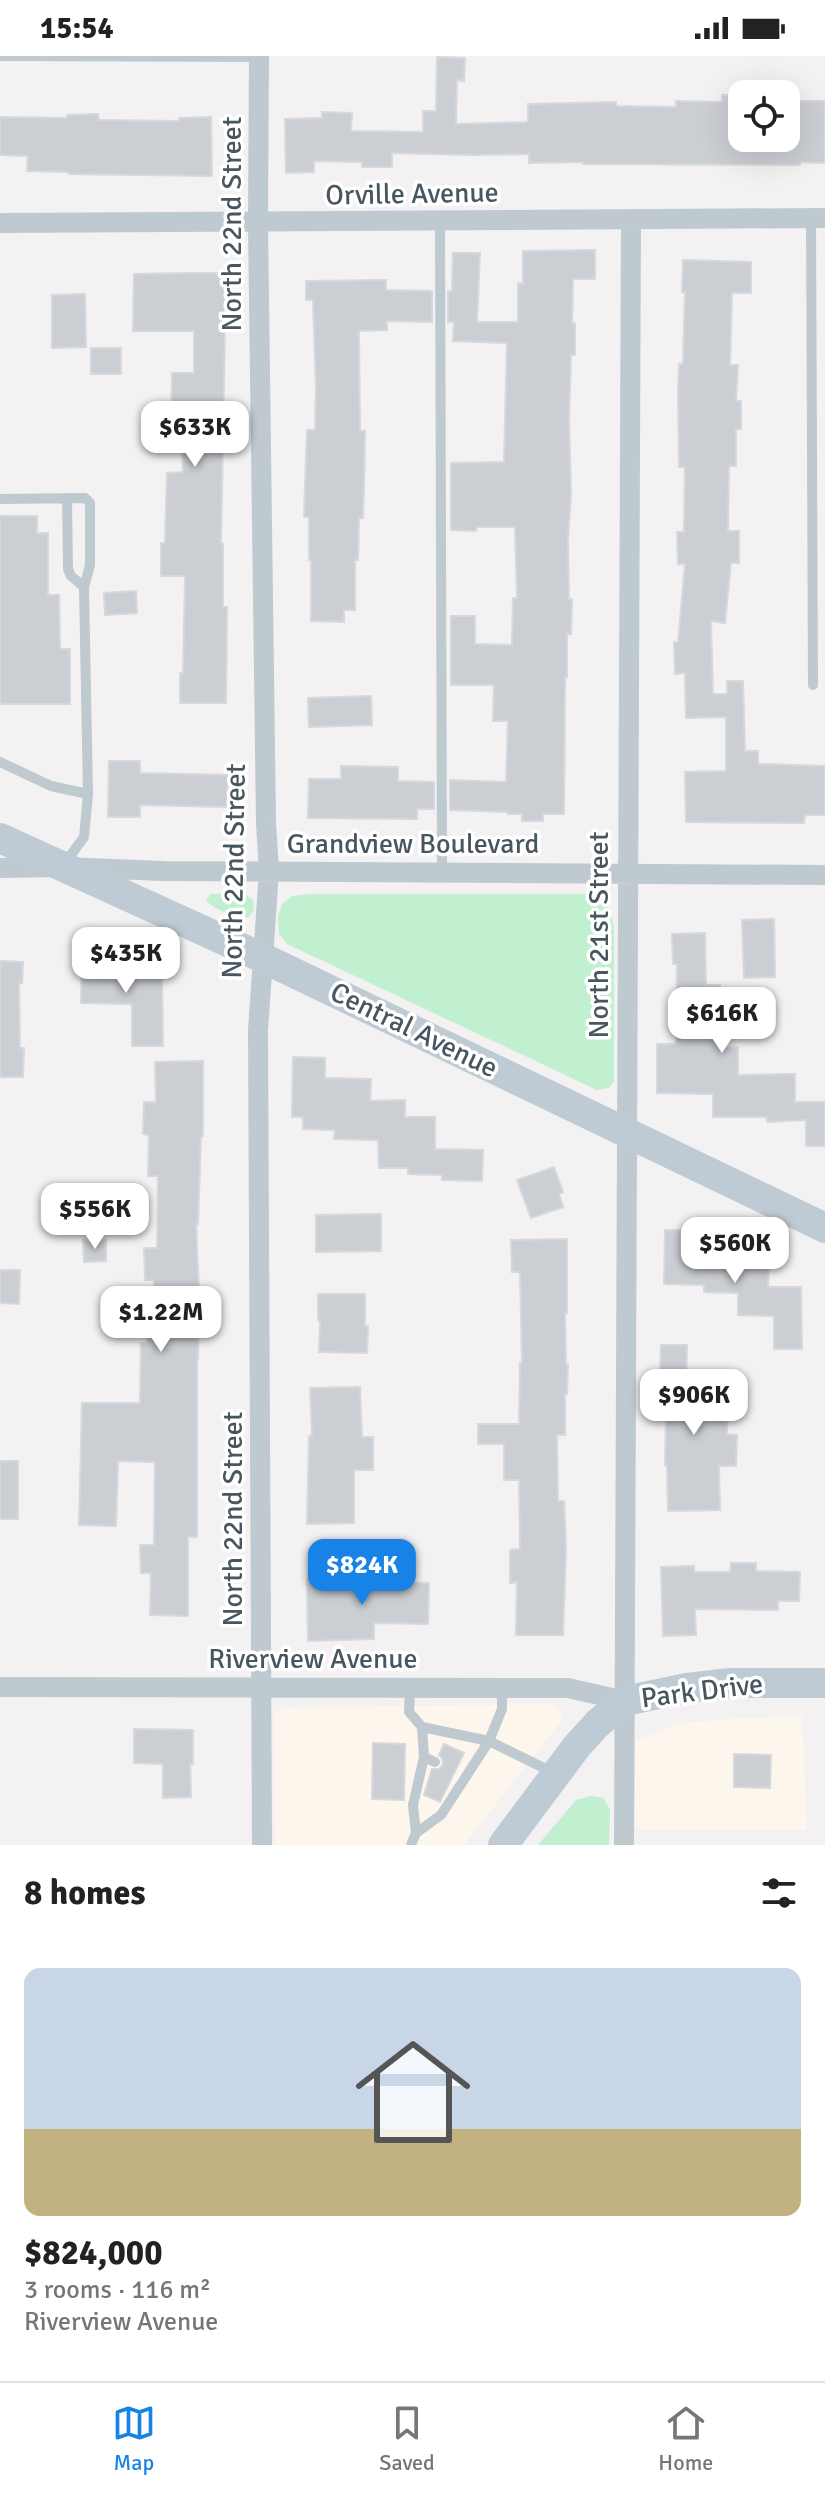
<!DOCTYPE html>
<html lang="en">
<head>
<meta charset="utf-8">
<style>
  :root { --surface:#fff; --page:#f2f2f2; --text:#222; --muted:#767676; --line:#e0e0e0; --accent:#1883e6 }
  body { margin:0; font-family:Signika,sans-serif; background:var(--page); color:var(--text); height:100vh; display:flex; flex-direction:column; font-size:30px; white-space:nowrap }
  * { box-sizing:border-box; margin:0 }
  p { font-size:26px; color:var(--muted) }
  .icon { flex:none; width:44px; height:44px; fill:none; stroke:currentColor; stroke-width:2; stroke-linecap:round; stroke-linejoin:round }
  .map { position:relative; height:1789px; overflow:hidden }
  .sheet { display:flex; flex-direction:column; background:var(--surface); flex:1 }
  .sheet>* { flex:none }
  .fabs { position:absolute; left:728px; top:24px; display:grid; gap:16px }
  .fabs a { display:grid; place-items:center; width:72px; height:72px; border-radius:16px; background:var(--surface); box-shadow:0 8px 32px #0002; font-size:40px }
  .price { position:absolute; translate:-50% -68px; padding:0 18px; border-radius:16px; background:#fff; color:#222; font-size:26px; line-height:52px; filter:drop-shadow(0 2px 4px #0008) }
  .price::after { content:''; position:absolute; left:50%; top:48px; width:24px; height:18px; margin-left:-12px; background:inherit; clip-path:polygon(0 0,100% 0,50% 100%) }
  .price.current { background:var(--accent); color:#fff }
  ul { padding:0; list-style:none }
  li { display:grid; align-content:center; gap:16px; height:424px; padding:0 24px }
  li span { display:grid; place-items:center; height:248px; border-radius:16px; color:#555 }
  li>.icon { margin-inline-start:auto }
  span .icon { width:144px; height:144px; fill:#fffc; stroke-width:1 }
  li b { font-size:34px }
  h2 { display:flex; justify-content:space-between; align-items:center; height:96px; padding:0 24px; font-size:34px }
  .status { display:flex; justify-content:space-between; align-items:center; height:56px; padding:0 40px; background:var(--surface); direction:ltr }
  .status svg { height:22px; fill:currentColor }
  .dock { display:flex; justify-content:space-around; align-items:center; height:112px; border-top:2px solid var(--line); background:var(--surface); font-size:22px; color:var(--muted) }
  .dock a { display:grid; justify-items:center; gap:4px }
  .dock .current { color:var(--accent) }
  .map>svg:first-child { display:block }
  .commercial { fill:#fdf6ec }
  .green { fill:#c0f0cf }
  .building { fill:#cbced3; stroke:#d5d8dc; stroke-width:2 }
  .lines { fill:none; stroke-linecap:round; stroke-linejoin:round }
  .service { stroke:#bfc9d0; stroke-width:10 }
  .minor { stroke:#bfc9d0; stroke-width:20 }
  .secondary { stroke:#bfcbd4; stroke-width:30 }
  .labels { text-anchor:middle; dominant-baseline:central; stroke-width:7; stroke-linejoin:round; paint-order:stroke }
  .street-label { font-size:28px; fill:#48565f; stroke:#fff }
</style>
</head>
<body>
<div class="status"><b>15:54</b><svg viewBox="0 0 49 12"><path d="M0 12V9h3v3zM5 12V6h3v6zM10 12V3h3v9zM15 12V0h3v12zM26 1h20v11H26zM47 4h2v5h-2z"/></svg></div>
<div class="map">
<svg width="825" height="1789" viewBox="0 0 825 1789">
  <rect width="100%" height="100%" fill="#f3f1f1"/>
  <path class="commercial" d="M549,1648l10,5 3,11 -98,125h-189l-1,-132 9,-5z
    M802,1660l5,114h-172l1,-90 42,-16 47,-5z"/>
  <path class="green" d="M244,837l9,7 1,9 -5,8c-15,0 -32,-6 -43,-16l4,-7z
    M310,838h282c18,8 18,16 22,33v154l-5,7 -12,2 -310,-146 -8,-10 -1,-17 4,-13 10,-8z
    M591,1740l12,2 7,11 -1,36h-71l38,-45z"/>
  <path class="building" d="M437,1l28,1 -1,23 -7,-1 -1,44 72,-2v-18l88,-2v4l60,1v-6l46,1v-7h20v43h44v-37h39v62l-25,-1v3l-217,-1v-2l-54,1v-9l-56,1 -81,-2v14h-30v-5l-48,-1v11l-28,1 -1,-54 37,-1v-6l30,1 -1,18 72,1v-21h13z
    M98,58l1,6 80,1v-3l32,-1 1,59 -143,-2 -1,-2 -41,-1 1,-15 -28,-1v-38l67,1v-3z
    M595,194v29h-22l-1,44h3v32h-4l-2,65 2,73 -3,46 1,60h3l-1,35h-4v43h-2l-1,137h-21v7h-21v-7h-14v-2l-58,-2v-30l56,2 2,-61h-15l1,-36h-43v-69h24v28l37,1 1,-47h4l-2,-71h-39v4l-25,-1v-67l53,-1 3,-119 -54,-2 1,-19h-6v-31h4l1,-38h27l-3,69h41v-39l5,1v-33z
    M683,204l68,2v31h-19l-2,72h8l-2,36h5v28h-5v37h-7l-1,65h11v32h-8l-6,60 -14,-2 2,73h14v-13h16l2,70h13v13l67,2v49h-20l-1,8 -118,-1 -1,-50 41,-1v-54l-40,1 -1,-45 -10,1 -1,-32h4l7,-78h-7l-1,-32h7l1,-65h-6l-1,-74 1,-29h4l2,-72h-3z
    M195,217h31l-5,271h2v63h4l-1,96h-46v-30h3l2,-97h-24v-33h4l2,-70 16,-1 -1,-37 -11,-1 1,-61h22v-42h-61l1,-57z
    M386,224v10l46,1v31l-45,-1v9l-28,1 1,100h5l-1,56 -1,31h-4l-1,42h-3v50h-11v12l-33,-1v-61h-2v-43h-5l1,-32 2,-55h8l1,-41 -3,-89h-7v-19z
    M85,238l1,53 -34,1v-53z
    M91,292h30v26h-30z
    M0,460h37v17h11v62h11l1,54h10v55h-70z
    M136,535l1,22 -32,2 -1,-22z
    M371,640l1,29 -63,2 -1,-29z
    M109,705h31v12l88,2 -1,32 -87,-2v12h-32z
    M341,710l57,1v14l36,1v27h-17v10l-109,-1 1,-39h32z
    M774,863l1,58 -31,1 -2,-58z
    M705,877l1,52h14l-1,63 19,-1v28l57,-1v28h30v44h-19v-26l-39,2v-5h-54v-23l-56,-1v-49h19l1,-80h-4l-1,-30z
    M82,897l29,1v12h37v11h14l1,69h-31v-42l-51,-1z
    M0,905l23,1 -1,21h-3l1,65h4l-1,29h-23z
    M293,1001l32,1v20l46,1 -1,22 35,-1v17h30v32l48,1 -1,31 -40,-1v-5l-34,-1v-6h-29l-1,-28 -44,-1 1,-9 -32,-1v-12h-11z
    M203,1005v75h-2l-3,88h-2l3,68 -1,68h-1v177h-9v79l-38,-1 1,-42h-10l-1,-28h14l1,-83 -37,-1 -2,65 -37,-1 3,-122h58l1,-60h6l1,-18h5l1,-45h-9l-1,-32h13l1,-72h-10l1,-41 -6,-1 1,-32h12l-1,-40z
    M554,1111l9,25 -4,2 4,13 -32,11 -14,-38z
    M381,1158v37l-65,1v-37z
    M665,1174h29v20l41,1 -1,13 35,1 -1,22h33l1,62h-28v-33l-36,-1v-22l-34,-1v-7l-40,-1z
    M567,1183v74h-2l1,51h2l-1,30h-2v41h-8l1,66h6l2,48 -3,86h-47l1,-53 -7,1v-33l10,-1 -1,-69h-15v-36h-26v-20h41l1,-61h2l-2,-91h-8l-1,-32z
    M83,1184h23v21l-22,1z
    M0,1214h20l-1,34 -19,-1z
    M318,1238h47v32h3l-1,27 -48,-1 1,-32h-2z
    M661,1289h26l-1,41 42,1 -1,47 10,1 -1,31h-17l1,44 -52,1 -1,-46h-2l2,-88h-7z
    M360,1331l2,50h11v33h-19v53l-47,1 2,-88h3l-2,-48z
    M0,1405h18v58h-18z
    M731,1507h25v8l44,1 -1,29h-21v9l-83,-1 1,26 -33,1 -2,-69 33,-1v6h36z
    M307,1523h68v3l54,1 -1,41 -54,-1v16l-66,2z
    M134,1673l59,1v34h-3l1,33 -28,1v-34l-29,-1z
    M373,1687l32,1 -1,56 -32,-1z
    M444,1688l20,9 -24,49 -16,-7 8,-26h7l4,-4 -1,-7 -3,-3z
    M734,1698l37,1 -1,33 -36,-1z"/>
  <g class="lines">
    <path class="service" d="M0,0l259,1
      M811,162l2,467
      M440,165l2,652
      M67,442l1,71 3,7 13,11
      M0,443l85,-1 5,5v62l-6,22 4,207
      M0,706l51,24 37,8 -4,43 -19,26
      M410,1631l-1,25 13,15 67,14 13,-32v-21
      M424,1701l11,5
      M416,1777l-3,-28 11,-48 -2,-30
      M411,1789l5,-12 25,-18 48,-74 63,31"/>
    <path class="minor" d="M259,0l-1,167 8,600 3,48 -11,159 4,815
      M0,167l825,-5
      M0,812l62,-1 101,4 662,4
      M0,1631l568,1 57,13
      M624,1789l7,-1626"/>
    <path class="secondary" d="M0,782l263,120 562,270
      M503,1789l74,-99 21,-23 27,-22 62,-13 43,-5h95"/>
  </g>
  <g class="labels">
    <g class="street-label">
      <text transform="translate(412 138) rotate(-1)">Orville Avenue</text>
      <text transform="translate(232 168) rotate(-90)">North 22nd Street</text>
      <text x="413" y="788">Grandview Boulevard</text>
      <text transform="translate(234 815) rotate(-89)">North 22nd Street</text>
      <text transform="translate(599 879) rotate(-90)">North 21st Street</text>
      <text transform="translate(414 974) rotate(26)">Central Avenue</text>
      <text transform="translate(233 1463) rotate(-90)">North 22nd Street</text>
      <text x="313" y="1603">Riverview Avenue</text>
      <text transform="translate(702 1635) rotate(-7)">Park Drive</text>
    </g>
  </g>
</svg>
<div class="fabs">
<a><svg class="icon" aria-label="locate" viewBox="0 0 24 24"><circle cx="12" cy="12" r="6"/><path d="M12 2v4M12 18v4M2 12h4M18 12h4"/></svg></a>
</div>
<b class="price" style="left:195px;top:413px">$633K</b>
<b class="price" style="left:126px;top:939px">$435K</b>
<b class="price" style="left:722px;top:999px">$616K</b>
<b class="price" style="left:95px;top:1195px">$556K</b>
<b class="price" style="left:735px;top:1229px">$560K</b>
<b class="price" style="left:161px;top:1298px">$1.22M</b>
<b class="price" style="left:694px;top:1381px">$906K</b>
<b class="price current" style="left:362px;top:1551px">$824K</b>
</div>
<section class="sheet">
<h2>8 homes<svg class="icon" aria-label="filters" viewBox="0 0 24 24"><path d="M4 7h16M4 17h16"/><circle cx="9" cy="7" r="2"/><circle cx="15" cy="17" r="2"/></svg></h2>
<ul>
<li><span style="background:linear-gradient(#c9d6e8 65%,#c2b280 0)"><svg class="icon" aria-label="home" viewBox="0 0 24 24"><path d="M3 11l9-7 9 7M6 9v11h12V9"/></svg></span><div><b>$824,000</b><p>3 rooms · 116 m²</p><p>Riverview Avenue</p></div></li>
</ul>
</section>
<nav class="dock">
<a class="current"><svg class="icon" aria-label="map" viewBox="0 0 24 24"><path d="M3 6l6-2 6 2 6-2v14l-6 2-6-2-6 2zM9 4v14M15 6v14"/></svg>Map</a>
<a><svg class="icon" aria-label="saved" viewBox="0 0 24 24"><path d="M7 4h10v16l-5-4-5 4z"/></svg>Saved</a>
<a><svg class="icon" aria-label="home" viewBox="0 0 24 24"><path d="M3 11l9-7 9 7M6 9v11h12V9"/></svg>Home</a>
</nav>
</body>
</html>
